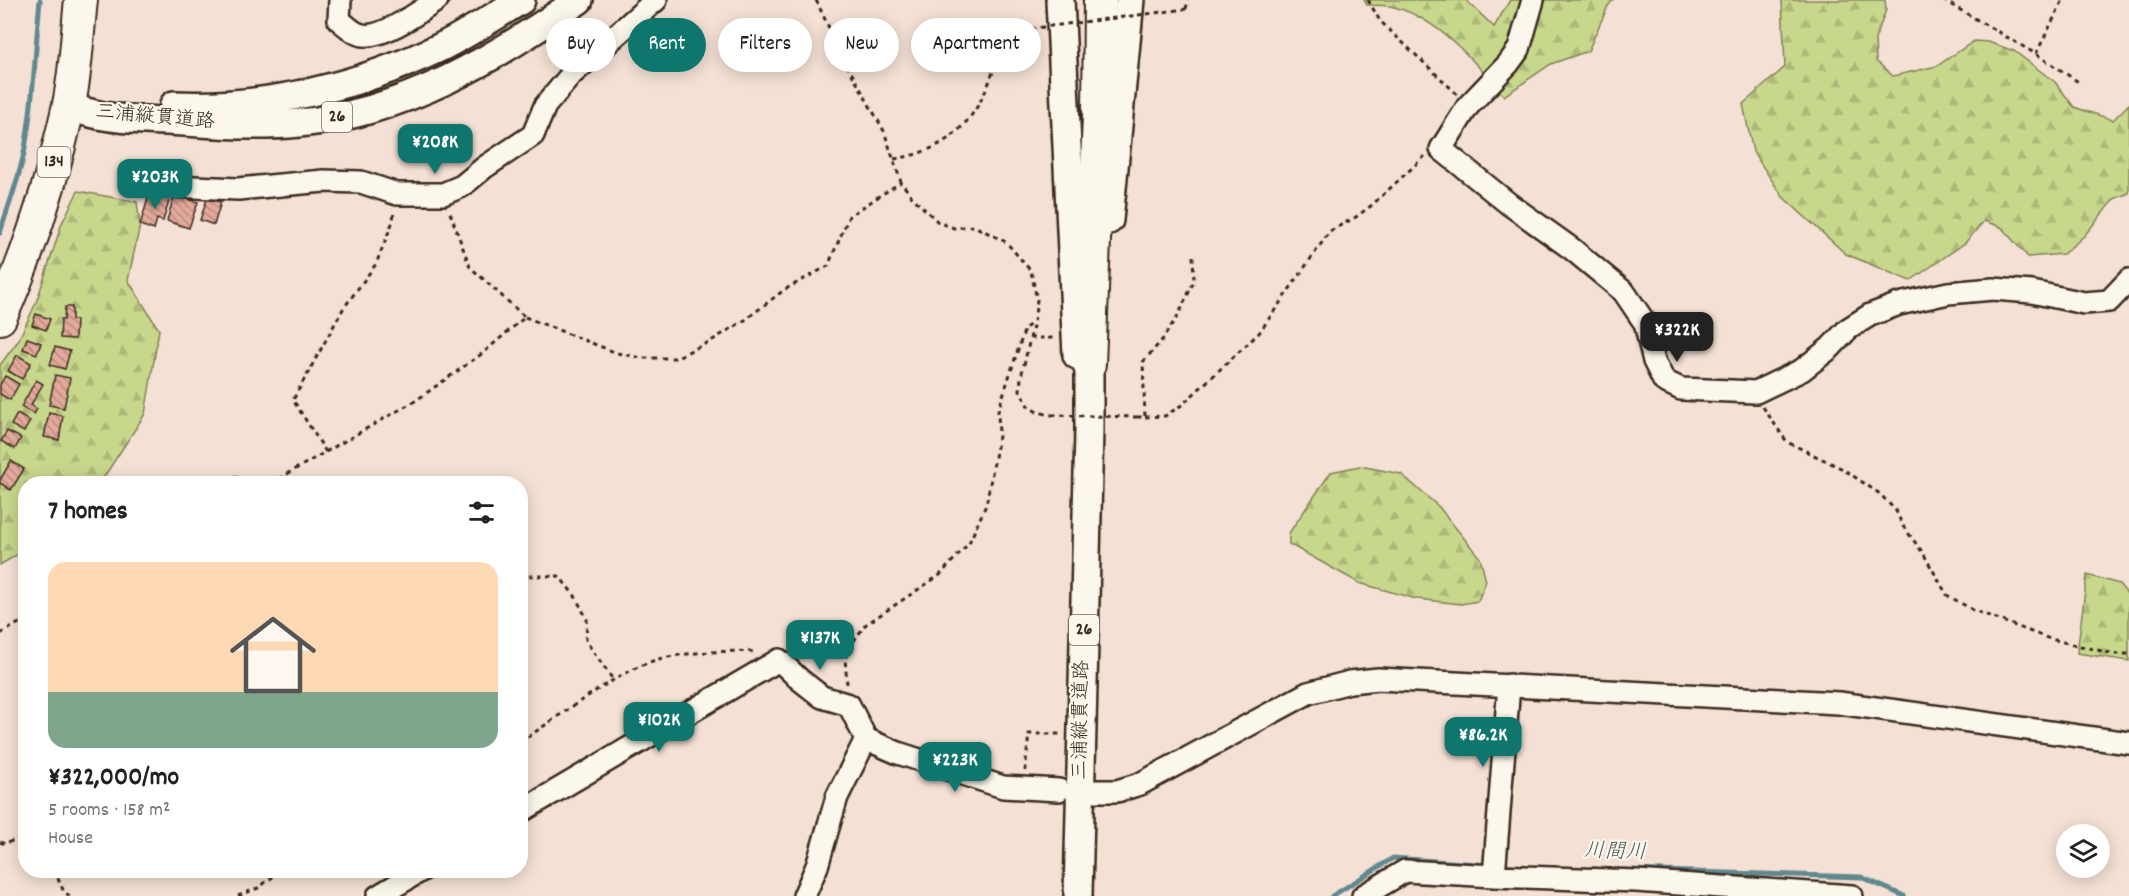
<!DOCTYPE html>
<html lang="en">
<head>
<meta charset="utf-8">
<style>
  :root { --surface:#fff; --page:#f6f6f6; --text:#222; --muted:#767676; --accent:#0f766e }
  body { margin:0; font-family:Dekko,"Klee One",sans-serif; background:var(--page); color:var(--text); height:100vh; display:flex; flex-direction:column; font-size:22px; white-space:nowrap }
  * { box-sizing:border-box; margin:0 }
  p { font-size:20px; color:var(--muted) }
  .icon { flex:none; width:33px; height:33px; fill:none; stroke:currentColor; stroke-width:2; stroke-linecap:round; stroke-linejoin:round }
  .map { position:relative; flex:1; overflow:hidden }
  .panel { position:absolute; left:18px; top:476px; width:510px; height:402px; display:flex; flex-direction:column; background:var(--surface); border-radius:24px; box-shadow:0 3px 15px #0003 }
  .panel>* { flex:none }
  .banner { position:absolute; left:546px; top:18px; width:570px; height:54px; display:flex; gap:12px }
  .controls { position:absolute; left:2056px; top:824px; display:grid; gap:12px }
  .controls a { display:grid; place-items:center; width:54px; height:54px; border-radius:50%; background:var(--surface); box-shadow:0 3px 15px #0003; font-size:30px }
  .price { position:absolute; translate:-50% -51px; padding:0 14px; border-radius:12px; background:var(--accent); color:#fff; font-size:20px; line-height:39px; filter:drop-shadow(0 2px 3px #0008) }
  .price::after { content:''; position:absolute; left:50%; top:36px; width:18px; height:14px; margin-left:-9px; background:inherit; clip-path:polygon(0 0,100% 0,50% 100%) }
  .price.on { background:#222; color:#fff }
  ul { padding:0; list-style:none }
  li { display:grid; align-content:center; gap:12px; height:318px; padding:0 30px }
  li span { display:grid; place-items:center; height:186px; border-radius:18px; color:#555 }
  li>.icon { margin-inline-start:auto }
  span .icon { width:108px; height:108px; fill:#fffc; stroke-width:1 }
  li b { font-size:26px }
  h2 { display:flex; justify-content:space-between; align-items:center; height:72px; padding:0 30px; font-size:26px }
  .pill { padding:0 21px; border-radius:27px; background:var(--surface); box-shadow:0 3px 15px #0003; font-size:21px; line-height:54px }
  .pill.on { background:var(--accent); color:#fff }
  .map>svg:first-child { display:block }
  .forest { fill:url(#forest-firs); stroke:#818055; stroke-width:1.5 }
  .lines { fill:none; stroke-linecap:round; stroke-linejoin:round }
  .stream { stroke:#61888f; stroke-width:5 }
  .building { fill:url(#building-back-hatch); stroke:#3b2a1e; stroke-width:1.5 }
  .minor-casing { stroke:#3b2a1e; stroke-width:26 }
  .major-casing { stroke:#3b2a1e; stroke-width:32 }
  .highway-casing { stroke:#3b2a1e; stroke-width:36 }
  .path { stroke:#3b2a1e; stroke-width:3; stroke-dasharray:4.5 4.5; stroke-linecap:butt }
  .minor { stroke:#fbf7ec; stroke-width:21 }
  .major { stroke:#fbf7ec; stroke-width:27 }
  .highway { stroke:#fbf7ec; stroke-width:32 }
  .path-bridge { stroke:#3b2a1e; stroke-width:3; stroke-dasharray:4.5 4.5; stroke-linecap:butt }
  .labels { text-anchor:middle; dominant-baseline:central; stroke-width:4.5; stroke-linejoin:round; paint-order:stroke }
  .shield { fill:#fbf7ec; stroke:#75685c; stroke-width:1.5 }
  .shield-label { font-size:18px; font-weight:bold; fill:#3b2a1e }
  .street-label { font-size:20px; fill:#3b2a1e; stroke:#fbf7ec }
  .water-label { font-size:21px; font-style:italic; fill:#4e5956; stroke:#fbf7ec }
</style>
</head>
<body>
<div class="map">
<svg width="2129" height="896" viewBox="0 0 2129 896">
  <defs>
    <pattern id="forest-firs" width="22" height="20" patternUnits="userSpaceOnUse" patternTransform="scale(1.5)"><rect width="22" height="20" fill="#c7d78c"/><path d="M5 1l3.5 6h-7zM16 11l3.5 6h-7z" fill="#acb978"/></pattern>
    <pattern id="building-back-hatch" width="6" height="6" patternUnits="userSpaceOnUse" patternTransform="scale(1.5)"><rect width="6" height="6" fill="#e3aa9c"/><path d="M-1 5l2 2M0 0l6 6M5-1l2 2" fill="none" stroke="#b98b7f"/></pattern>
  </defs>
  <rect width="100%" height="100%" fill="#f4e0d4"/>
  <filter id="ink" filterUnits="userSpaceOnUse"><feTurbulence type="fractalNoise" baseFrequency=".0167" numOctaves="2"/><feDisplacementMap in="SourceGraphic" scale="12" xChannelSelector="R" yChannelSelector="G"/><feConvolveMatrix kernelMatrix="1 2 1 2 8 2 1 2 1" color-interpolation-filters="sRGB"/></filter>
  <g filter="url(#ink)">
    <path class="forest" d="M1364,0h102l28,27 16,-27h103l-5,6 -20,45 -37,13 -47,32c-28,-33 -66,-78 -110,-89 -8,-2 -19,-2 -27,-2z
      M1782,0h103l1,10 -11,29 1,22 17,15 44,-10 37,-25 14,1 26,9 41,31 19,25 39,13 16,-16v89l-15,6 -30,37 -21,18 -35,3 -27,-30 -17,-6 -19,22 -55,38 -64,-27 -63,-57 -30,-45 -10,-48 42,-37z
      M78,191l59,11 3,23 -12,55 31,50 -14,84 -45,69h-74l-1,67 -25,15v-200l18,-24 18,-38 26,-80z
      M1360,466l41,8 38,33 41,51 6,23 -8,20 -17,3 -44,-5 -58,-16 -70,-39v-11l42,-61z
      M2087,575l32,9 10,12v65l-52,-8z"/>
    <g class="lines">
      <path class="stream" d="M0,233c8,-27 20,-56 25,-85 9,-49 10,-98 15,-148
        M1499,865l21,2
        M1592,869l269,8 43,19
        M1332,896l61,-38 97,7"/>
    </g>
    <path class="building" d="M150,192l20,6 -7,23 -6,-2 -3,11 -14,-5z
      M174,195l24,7 -9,26 -22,-7z
      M207,199l14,3 -7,23 -14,-5z
      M65,307h7v13h4l-1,19 -15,-1 1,-19 3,1z
      M36,314l14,5 -4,11 -14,-5z
      M27,338l14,5 -4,11 -14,-5z
      M55,347l15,4 -5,18 -15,-4z
      M17,355l14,8 -9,16 -14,-8z
      M55,375l15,3 -6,30 -15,-3z
      M5,376l14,8 -9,16 -10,-6v-9z
      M36,380l7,4 -12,21 6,4 -3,5 -13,-7z
      M49,413l14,3 -4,24 -15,-3z
      M17,414l13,7 -6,11 -13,-7z
      M7,431l14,7 -6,11 -14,-8z
      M11,461l13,8 -13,21 -11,-7v-3z"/>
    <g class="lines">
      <defs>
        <path id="minor" d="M340,0l-1,20c6,4 13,12 20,14 19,8 62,-23 78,-34
          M1533,0l-14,49 -11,15 -40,42 -27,43 68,55 63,45 52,43 21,31 9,38 10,20 17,8 75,3 46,-22 28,-22 18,-19 22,-14 29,-11 49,-11 45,-4 39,3 52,11 25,-2 20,-21
          M150,185l88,4 86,-8 37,1 36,12h46l19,-8 23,-19 48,-32 12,-29 26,-31 85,-75
          M1096,791h21l23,-7 168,-91 42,-11 28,-3 461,24 290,40
          M520,812l259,-152 20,19 23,18 27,8 17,34 32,14 105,34 56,3
          M1494,876l15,-191
          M378,896l44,-26
          M804,896l13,-30 20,-69 29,-58
          M1363,896l42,-25 89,5 142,5 216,15"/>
        <path id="major" d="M1060,0l17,355
          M174,105c91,4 186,-19 267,-58 28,-14 54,-31 80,-47
          M68,107c12,3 24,7 36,9 26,5 55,4 81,6 38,3 77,5 114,1 103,-9 197,-65 280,-123
          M1109,220l21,-220
          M1078,896l11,-466v-66"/>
        <path id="highway" d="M0,318c30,-67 52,-138 68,-209 8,-35 9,-73 13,-109
          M1089,364l10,-248 1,-116"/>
      </defs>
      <use href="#minor" class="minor-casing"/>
      <use href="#major" class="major-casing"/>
      <use href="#highway" class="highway-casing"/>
      <path class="path" d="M816,0l27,58 41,73 17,51 11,15 26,25 16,6 20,-2 32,16 25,29 6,29 -3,22 -13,55 -1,13 8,16 9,6 15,3
        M1368,0l12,21 77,73
        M1943,0l93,54 44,29
        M1186,9l2,-9
        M2036,54l27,-54
        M894,159c73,-11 95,-61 110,-127
        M525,317l92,36 25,5h33l36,-17 34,-21 39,-30 44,-24 21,-50 52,-34
        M1030,338h24
        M1763,407l24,35 56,27 37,25 16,17 7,15 20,27 24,42 26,15 77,29 65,15h14
        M1137,417h8l-2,-55 19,-22 17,-26 15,-33 -1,-26
        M1145,417l20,-1 18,-12 76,-71 71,-102 26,-14 16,-12 54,-50
        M326,452l-33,-52 50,-91 33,-45 17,-43 1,-10
        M234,476l13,7
        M271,483l144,-82 68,-48 42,-36 -55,-50 -21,-57
        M520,576h39l16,20 12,23 -1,22 28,40
        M0,634l26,-15
        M847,684l-2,-25 6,-14 14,-20 75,-50 29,-32 17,-38 13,-69 -1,-25 27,-83 8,-5
        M520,742c39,-25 88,-64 130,-80 25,-10 79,-12 106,-10
        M1025,771l4,-37h31
        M0,842l5,2 18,-8 3,-5
        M54,870l10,22 6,4
        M238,896l20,-8 24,-18"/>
      <use href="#minor" class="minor"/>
      <use href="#major" class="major"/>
      <use href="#highway" class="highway"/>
      <path class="path-bridge" d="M1004,32l182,-23
        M1052,415l85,2"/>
    </g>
  </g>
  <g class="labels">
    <g class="shield">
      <rect x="322" y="102" width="30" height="30" rx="4.5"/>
      <rect x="37.5" y="147" width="33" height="30" rx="4.5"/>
      <rect x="1069" y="615" width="30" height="30" rx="4.5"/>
    </g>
    <g class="shield-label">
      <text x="337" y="117">26</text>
      <text x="54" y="162">134</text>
      <text x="1084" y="630">26</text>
    </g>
    <g class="street-label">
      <text transform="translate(155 118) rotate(5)">三浦縦貫道路</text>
      <text transform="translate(1082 720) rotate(-89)">三浦縦貫道路</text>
    </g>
    <g class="water-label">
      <text transform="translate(1615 853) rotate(2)">川間川</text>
    </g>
  </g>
</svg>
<div class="controls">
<a><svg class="icon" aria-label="layers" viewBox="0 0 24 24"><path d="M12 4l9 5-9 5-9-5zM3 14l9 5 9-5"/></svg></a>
</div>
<b class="price" style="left:435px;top:175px">¥208K</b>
<b class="price" style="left:155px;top:210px">¥203K</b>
<b class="price on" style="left:1677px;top:363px">¥322K</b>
<b class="price" style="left:820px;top:671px">¥137K</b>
<b class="price" style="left:659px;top:753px">¥102K</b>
<b class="price" style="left:1483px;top:768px">¥86.2K</b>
<b class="price" style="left:955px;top:793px">¥223K</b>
<div class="banner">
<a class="pill">Buy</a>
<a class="pill on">Rent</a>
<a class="pill">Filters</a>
<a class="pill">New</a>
<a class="pill">Apartment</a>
</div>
<section class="panel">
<h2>7 homes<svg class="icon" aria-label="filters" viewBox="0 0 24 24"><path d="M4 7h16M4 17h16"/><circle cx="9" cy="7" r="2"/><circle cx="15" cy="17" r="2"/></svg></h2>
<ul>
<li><span style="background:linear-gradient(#ffd9b3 70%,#7fa58c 0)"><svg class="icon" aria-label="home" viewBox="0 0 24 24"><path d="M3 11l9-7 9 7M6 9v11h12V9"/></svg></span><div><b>¥322,000/mo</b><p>5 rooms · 158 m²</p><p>House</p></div></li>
</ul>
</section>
</div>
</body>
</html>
